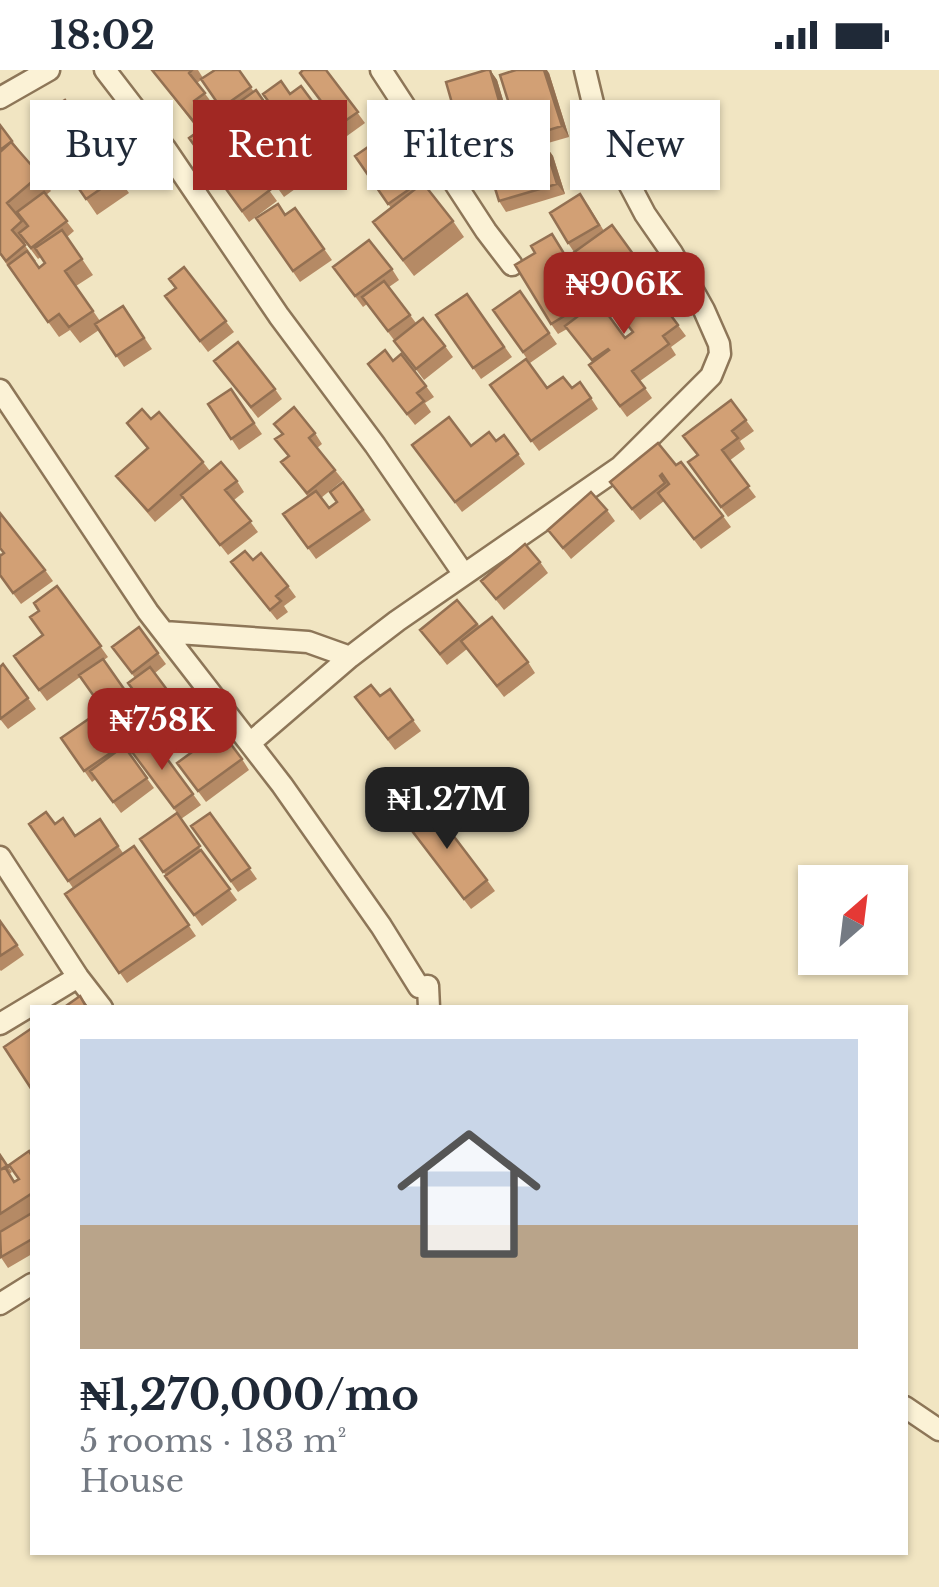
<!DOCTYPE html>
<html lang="en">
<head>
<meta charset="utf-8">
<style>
  :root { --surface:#fff; --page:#f2f2f3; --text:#1f2937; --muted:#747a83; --accent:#a12823 }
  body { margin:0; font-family:"Libre Baskerville",serif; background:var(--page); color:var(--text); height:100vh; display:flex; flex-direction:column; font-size:38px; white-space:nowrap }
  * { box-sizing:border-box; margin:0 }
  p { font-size:32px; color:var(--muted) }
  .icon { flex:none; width:55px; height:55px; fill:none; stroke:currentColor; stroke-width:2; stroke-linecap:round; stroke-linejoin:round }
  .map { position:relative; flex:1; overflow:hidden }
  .panel { position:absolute; left:30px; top:935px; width:878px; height:550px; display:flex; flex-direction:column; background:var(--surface); border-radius:0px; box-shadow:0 2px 8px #0004 }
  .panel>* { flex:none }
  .hud { position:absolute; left:30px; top:30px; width:880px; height:90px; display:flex; gap:20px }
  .needle { width:65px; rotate:28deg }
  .controls { position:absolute; left:798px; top:795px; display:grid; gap:20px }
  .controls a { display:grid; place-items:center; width:110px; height:110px; border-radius:0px; background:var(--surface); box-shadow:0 2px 8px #0004; font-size:50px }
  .price { position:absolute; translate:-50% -85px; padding:0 22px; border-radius:20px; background:var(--accent); color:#fff; font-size:32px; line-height:65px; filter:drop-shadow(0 2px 5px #0008) }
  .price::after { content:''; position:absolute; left:50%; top:60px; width:30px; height:22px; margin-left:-15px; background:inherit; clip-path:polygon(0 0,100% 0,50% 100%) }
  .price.on { background:#222; color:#fff }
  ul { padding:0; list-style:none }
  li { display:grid; align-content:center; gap:20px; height:530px; padding:0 50px }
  li span { display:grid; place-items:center; height:310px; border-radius:0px; color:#555 }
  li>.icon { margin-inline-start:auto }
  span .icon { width:180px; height:180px; fill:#fffc; stroke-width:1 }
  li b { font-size:42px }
  .chip { padding:0 35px; border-radius:0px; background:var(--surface); box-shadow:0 2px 8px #0004; font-size:35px; line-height:90px }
  .chip.on { background:var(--accent); color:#fff }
  .status { display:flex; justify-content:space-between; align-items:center; height:70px; padding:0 50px; background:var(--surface); direction:ltr }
  .status svg { height:28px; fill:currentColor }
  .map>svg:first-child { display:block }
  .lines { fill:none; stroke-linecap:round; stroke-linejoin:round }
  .minor-casing { stroke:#8d7658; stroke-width:25 }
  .minor { stroke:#fbf2d6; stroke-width:20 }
  .wall { fill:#b58a65; fill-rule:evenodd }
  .shaded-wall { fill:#937052 }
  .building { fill:#d2a075; stroke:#937052; stroke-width:2.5 }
</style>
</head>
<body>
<div class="status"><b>18:02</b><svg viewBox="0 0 49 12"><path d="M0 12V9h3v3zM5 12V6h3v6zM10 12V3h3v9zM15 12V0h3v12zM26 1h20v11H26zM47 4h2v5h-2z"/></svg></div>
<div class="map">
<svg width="939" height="1517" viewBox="0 0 939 1517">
  <rect width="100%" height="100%" fill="#f1e5c2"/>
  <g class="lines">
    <defs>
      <path id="minor" d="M105,0l60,78 114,168 96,129 88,128
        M381,0l105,161 26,34
        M0,28l49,-28
        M0,320l148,222 134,173 99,141 38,61 9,-1 1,22
        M164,562l144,10 42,15
        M250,673l100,-86 47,-36 223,-154 91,-91 9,-22 -1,-10 -15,-34 -32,-57 -27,-39 -29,-55 -19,-39 -12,-50
        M0,787l78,120 24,31
        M0,954l78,-47
        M0,1234l32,-20
        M905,1337l34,23"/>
    </defs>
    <use href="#minor" class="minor-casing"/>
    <use href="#minor" class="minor"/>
  </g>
  <path class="wall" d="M152,0h46l5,8 36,-8 15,22 2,-2 33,46 -3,2 27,38 -29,21 -27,-38 -7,5 27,37 -28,21 -60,-84 10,-7zM201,10l23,33 -14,10 -8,-12 10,-8 -15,-20z
    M326,0l39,53 -18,13 -47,-63z
    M490,0l7,10 21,70 -44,13 -8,-11z
    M549,3l20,64 -42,12 -7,-10z
    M301,16l46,63 -28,21 -56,-76h27z
    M58,50l28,10 6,-5 29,43 -6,5 14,20 -32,22 -57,-83z
    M0,55l51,66 -5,4 28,36 -7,6 26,38 -17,11 24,35 23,-15 29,43 -28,18 -25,-37 -19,13 -10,-13 -11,7 -59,-82zM26,173l12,16 3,-2 4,6 -6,5 -4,-6 1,-1 -12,-17z
    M381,68l35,50 37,33 11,16 -50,39 -41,-54 18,-14 -36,-52z
    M545,75l8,11 12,38 -59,18 -7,-11z
    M588,135l16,26 8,-6 28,39 -8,6 6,8 3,-3 45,61 -15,11 5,8 -36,26 12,17 -25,19 -38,-52 4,-3 -26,-33 -9,5 -7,-10 8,-79 36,58 30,35 8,-5 -24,-32 -1,1 -35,-49 1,-1 -6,-9z
    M295,138l37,52 -32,22 -44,-64 29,-4z
    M184,197l50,65 -26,20 -35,-45 2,-19 -6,-9z
    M333,197l59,2 7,11 -10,7 27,36 29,23 8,11 -29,23 -57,-76 -4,3z
    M520,221l37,53 -27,19 -37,-53z
    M467,224l45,63 -31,22 -45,-64z
    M393,291l33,25 8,11 -9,6 6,9 -16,13 -40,-51z
    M222,301l53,18 7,10 -24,19z
    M490,315l57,3h25l19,10 7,11 -59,42z
    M231,319l31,45 -23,16 -31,-46z
    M731,330l23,31 -14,10 5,8 -16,12 27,36 -28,20 -40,-55 9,-7z
    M151,349l52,43 7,9 27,10 7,11 -10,8 24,32 -30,23 -45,-57 -28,24 -39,-46 31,-28 -20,-25z
    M274,354l41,9 7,11 -5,4 26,32 -22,18 8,10 8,-6 6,-20 28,38 -55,39 -33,-45 25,-17 -27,-35 7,-6 -13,-17 7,-4z
    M496,371l22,13 7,10 -63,48 -50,-67 59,1z
    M676,395l47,51 8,11 -30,22 -37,-48 -24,19 -30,-38z
    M607,440l8,11 -44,38 -23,-29z
    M0,483l2,2 43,15 8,11 -32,23 -21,-28z
    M253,490l35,26 8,11 -12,9 4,6 -11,8 -46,-58z
    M540,492l8,11 -44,37 -23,-29z
    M57,516l51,71 -4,3 53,76 -4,4 48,65 -20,14 -3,-4 28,43 31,42 -35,26 -62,-87 37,-26 -44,-60 -3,2 24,33 -33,25 -25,-34 -4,3 -31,-44 42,-29 -23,-32 -33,24 -33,-45 29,-21 -4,-24z
    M477,554l51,38 7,11 -31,24 -37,-48 -20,16 -27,-35z
    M139,557l27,37 -11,9 27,37 -22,16 -32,-43 7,-5 -23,-31z
    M3,594l33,45 -28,20 -8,-10z
    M390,619l31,42 -26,19 -40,-53 25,-1z
    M242,689l7,11 -43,32 -29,-39z
    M210,743l47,66 -19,13 -47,-66z
    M100,749l23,34 11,-7 62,90 -69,47 -62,-89 8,-6 -44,-64h26l20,12z
    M406,753l81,57 8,11 -24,18z
    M0,850l24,35 -23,16 -1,-1z
    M0,1085l12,17 -3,2 6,8 4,-3 13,-23v98l-24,14 -8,-12z"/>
  <path class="shaded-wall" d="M490,0l7,10 21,70 -8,-11z
    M544,0h3l2,3 20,64 -7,-11z
    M545,75l8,11 12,38 -8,-10z"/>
  <path class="building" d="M152,0h40l-3,3 16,20 -11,8 10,13 -10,8z
    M215,0h24l12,17 -30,21 -20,-29z
    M303,0h23l32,42 -19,13 -39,-52z
    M486,0h4l20,69 -44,13 -20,-70z
    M516,0h28l18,56 -42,13 -20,-64z
    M281,11l9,13 11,-8 39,53 -29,20 -48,-65z
    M256,20l25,36 -38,27 27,37 -28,21 -53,-73z
    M65,30l21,30 6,-5 18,27 -6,5 14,20 -32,22 -46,-67 18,-12 -8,-11z
    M0,55l12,16 -12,9z
    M283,63l23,33 -30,20 -23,-32z
    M381,68l33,48 -26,18 -33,-48z
    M11,72l29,33 -33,28 15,18 -10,9 13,15 -19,16 -6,-8v-101z
    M545,75l12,39 -58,17 -12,-38z
    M423,113l30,38 -50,39 -30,-38z
    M44,122l23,29 -36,27 -12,-15 9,-7 -11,-14z
    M580,124l19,31 -31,18 -18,-30z
    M278,134l7,11 10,-7 29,41 -31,22 -37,-53z
    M612,155l21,29 -8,5 7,10 -32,22 -27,-38z
    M62,160l20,29 -17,12 28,40 -24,16 -10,-13 -11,8 -40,-57 19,-14 12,17 6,-5 -10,-15z
    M552,164l40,65 -41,25 -36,-59 20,-12 -4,-7z
    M369,170l23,29 -37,27 -22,-29z
    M184,197l42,54 -26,20 -35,-45 11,-8 -7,-9z
    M641,205l37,50 -15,11 6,8 -37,27 13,17 -25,18 -31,-41 20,-15 -1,-1 -16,11 -27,-34 33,-25 27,37 8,-6 -25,-32z
    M384,211l26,34 -22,16 -26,-34z
    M520,221l29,42 -26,19 -30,-42z
    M467,224l37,53 -31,21 -37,-53z
    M123,236l21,32 -28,18 -21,-32z
    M423,248l22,28 -29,23 -22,-28z
    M238,272l37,47 -24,18 -37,-46z
    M385,280l8,11 8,-7 25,32 -9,7 7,8 -17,13 -39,-50z
    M526,289l21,29 16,-11 9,11 8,-6 11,16 -60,43 -41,-56z
    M231,319l23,34 -23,16 -23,-35z
    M731,330l15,20 -14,11 6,7 -16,12 27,36 -28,21 -33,-45 10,-7 -15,-19z
    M294,337l21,26 -6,5 26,32 -28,23 -26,-31 8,-6 -14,-17 8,-5 -9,-10z
    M142,339l9,10 8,-7 44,50 -55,49 -32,-35 32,-28 -21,-25z
    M449,347l22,29 18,-14 7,9 8,-6 14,19 -63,48 -43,-57z
    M658,373l18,22 5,-3 42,54 -29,23 -36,-46 11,-9 -7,-10 -2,2 5,7 -33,26 -22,-27z
    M221,392l16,19 -12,9 26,31 -31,24 -39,-50z
    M343,412l20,28 -55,38 -25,-34 33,-23 13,17 8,-6 -7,-10z
    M591,422l16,18 -44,38 -15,-18z
    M0,443l45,57 -32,23 -13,-18v-19l4,-3 -4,-5z
    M525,474l15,18 -44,37 -15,-18z
    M245,481l8,9 8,-7 27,33 -12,10 5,5 -11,9 -39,-48z
    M57,516l44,60 -62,44 -25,-34 29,-21 -13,-18 9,-6 -5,-8z
    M457,530l20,24 -37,30 -20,-24z
    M492,547l36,45 -31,24 -36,-45z
    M139,557l19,26 -26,20 -20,-26z
    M103,589l47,67 -66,45 -23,-33 42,-29 -24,-34z
    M3,594l25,34 -28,21v-52z
    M150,597l24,32 -21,17 -25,-33z
    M371,615l9,11 10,-7 23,31 -25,19 -33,-42z
    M221,661l21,28 -44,32 -21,-28z
    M151,667l42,57 -19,14 -42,-56z
    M124,676l23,32 -34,24 -23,-31z
    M430,735l57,75 -23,19 -58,-76z
    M46,742l9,12 8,-6 12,18 25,-17 18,27 -50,35 -39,-57z
    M177,743l23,33 -37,26 -23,-33z
    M210,743l40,55 -19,13 -40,-55z
    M134,776l55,79 -70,48 -54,-79z
    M201,780l29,39 -36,26 -29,-39z
    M0,851l17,24 -17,11z
    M80,926l7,12h-24z
    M32,958v62l-28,-43z
    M29,1081l3,5v41l-1,-3 -31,20v-44l5,-3 9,15 5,-3 -10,-14z
    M0,1085l8,12 -8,3z
    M32,1143v26l-31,18 -1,-25z"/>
</svg>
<div class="controls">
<a><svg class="needle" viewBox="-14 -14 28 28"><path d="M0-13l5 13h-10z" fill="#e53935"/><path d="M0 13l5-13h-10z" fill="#747a83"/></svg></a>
</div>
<b class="price" style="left:624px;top:267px">₦906K</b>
<b class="price" style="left:162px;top:703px">₦758K</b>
<b class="price on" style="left:447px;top:782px">₦1.27M</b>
<div class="hud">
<a class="chip">Buy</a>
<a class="chip on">Rent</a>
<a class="chip">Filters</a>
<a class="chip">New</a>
</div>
<section class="panel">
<ul>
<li><span style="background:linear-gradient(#c9d6e8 60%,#b9a48a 0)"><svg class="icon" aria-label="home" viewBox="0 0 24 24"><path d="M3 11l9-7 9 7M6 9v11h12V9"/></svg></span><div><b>₦1,270,000/mo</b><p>5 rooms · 183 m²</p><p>House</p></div></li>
</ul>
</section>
</div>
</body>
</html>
